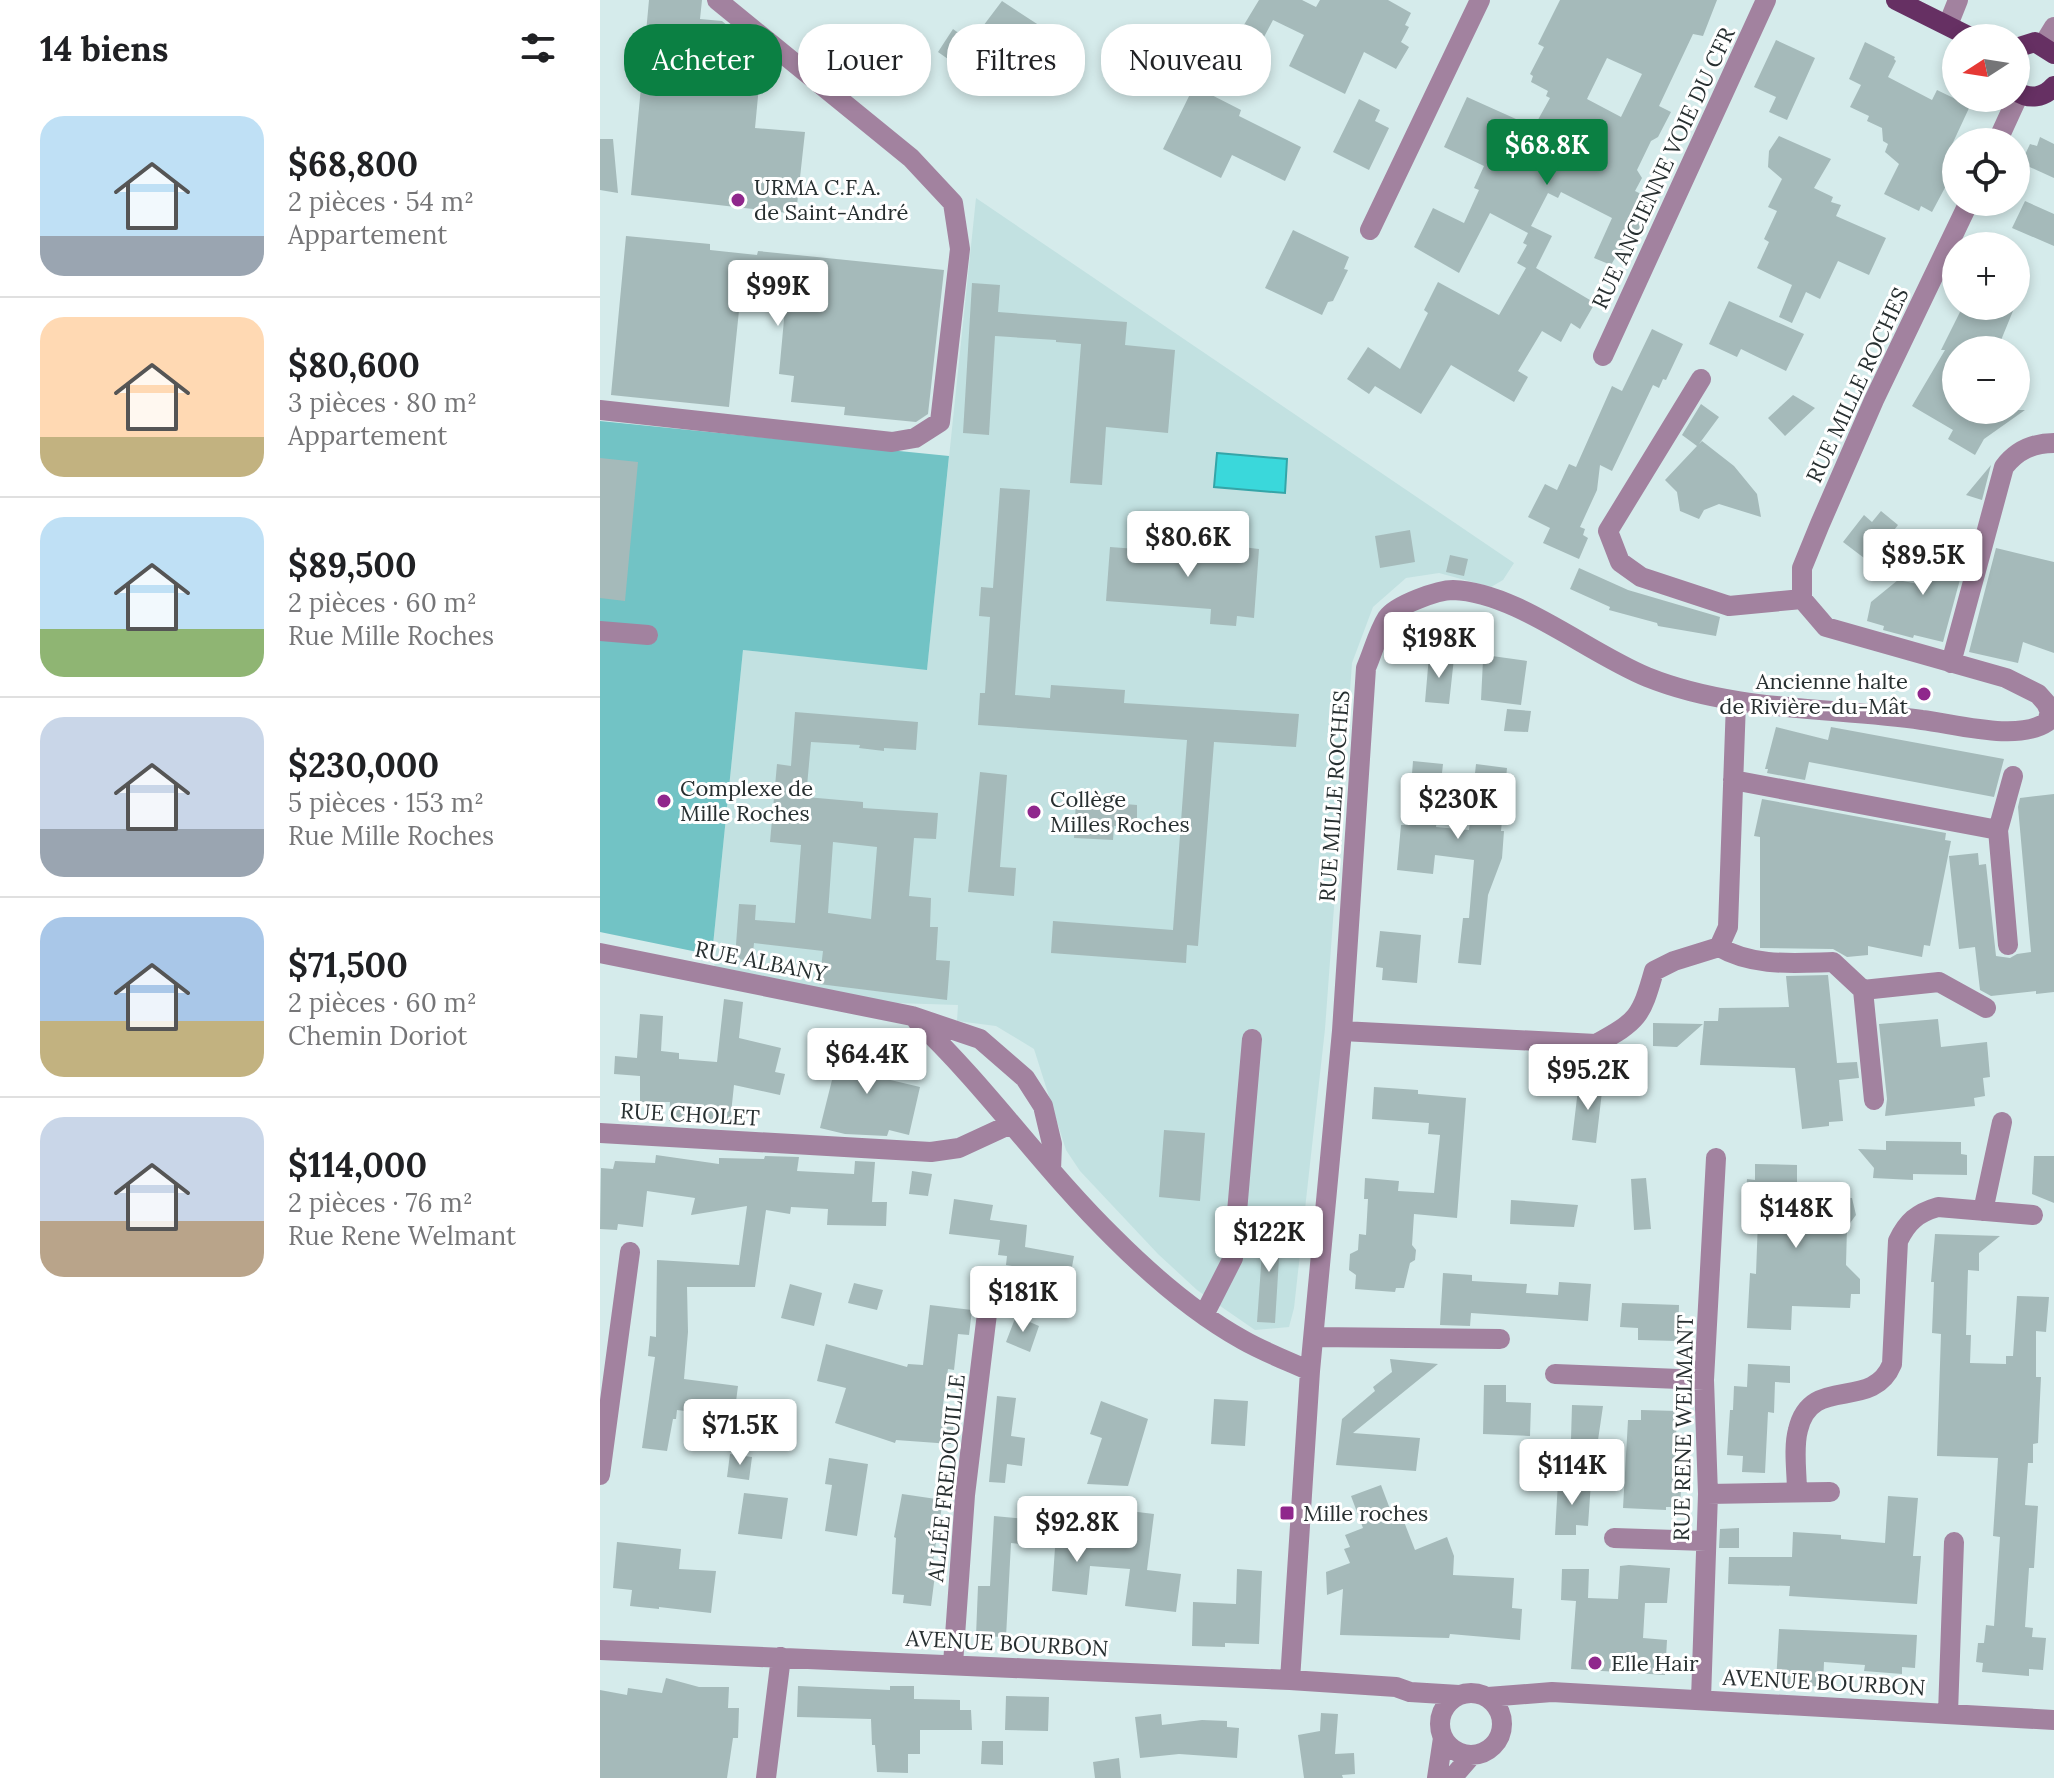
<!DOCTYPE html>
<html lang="fr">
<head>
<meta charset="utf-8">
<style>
  :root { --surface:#fff; --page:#f6f6f6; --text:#202124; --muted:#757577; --line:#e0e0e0; --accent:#0b8043 }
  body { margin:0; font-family:Lora,serif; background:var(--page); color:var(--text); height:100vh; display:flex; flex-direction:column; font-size:30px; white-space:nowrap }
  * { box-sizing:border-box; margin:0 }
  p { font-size:26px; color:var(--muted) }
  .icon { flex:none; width:44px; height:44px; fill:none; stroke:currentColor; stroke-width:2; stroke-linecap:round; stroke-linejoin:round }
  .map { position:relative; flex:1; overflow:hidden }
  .side { display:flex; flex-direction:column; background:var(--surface); width:600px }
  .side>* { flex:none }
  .top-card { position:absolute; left:24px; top:24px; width:760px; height:72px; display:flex; gap:16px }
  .needle { width:52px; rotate:258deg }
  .fabs { position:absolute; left:1342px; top:24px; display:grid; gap:16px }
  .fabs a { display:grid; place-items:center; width:88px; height:88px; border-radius:50%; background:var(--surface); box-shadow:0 4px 12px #0003; font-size:40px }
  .price { position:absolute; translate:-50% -68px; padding:0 18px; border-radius:8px; background:#fff; color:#222; font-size:26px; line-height:52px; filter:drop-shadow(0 2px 4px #0008) }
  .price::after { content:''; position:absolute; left:50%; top:48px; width:24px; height:18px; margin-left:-12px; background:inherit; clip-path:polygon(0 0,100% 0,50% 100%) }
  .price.selected { background:var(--accent); color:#fff }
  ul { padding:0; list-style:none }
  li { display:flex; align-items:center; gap:24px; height:200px; padding:0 40px }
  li+li { border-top:2px solid var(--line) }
  li span { display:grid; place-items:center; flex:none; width:224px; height:160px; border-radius:24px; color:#555 }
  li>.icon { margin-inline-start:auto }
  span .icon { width:96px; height:96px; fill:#fffc; stroke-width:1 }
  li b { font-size:34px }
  h2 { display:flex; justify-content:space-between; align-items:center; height:96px; padding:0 40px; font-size:34px }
  .pill { padding:0 28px; border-radius:32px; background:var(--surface); box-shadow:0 4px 12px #0003; font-size:28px; line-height:72px }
  .pill.selected { background:var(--accent); color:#fff }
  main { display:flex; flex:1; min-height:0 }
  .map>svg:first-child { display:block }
  .built { fill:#c2e1e1 }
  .green { fill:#72c3c5 }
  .water { fill:#3ad8db; stroke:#34a5a8; stroke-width:2 }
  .building { fill:#a5baba; fill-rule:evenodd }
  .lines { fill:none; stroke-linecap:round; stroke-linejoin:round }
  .minor { stroke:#a2829f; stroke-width:20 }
  .major { stroke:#663063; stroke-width:20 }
  .poi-dot { fill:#8f278c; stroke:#fff; stroke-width:3 }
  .labels { text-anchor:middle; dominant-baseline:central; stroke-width:6; stroke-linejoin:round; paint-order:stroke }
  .street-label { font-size:22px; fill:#272f30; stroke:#fff }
  .poi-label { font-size:22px; fill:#272f30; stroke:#fff; text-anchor:start }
</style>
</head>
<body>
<main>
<section class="side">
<h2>14 biens<svg class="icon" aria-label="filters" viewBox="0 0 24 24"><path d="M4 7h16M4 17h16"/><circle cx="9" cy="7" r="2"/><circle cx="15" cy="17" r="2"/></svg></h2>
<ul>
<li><span style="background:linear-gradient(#bfe0f5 75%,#9aa5b1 0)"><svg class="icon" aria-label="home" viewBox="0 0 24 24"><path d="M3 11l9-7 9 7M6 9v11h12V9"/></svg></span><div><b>$68,800</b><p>2 pièces · 54 m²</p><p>Appartement</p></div></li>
<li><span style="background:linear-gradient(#ffd9b3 75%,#c2b280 0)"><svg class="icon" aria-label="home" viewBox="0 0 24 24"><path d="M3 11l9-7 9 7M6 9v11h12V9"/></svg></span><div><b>$80,600</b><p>3 pièces · 80 m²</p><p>Appartement</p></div></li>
<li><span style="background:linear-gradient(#bfe0f5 70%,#8fb573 0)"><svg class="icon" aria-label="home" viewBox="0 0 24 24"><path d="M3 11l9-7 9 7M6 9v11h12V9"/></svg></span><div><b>$89,500</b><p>2 pièces · 60 m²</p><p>Rue Mille Roches</p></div></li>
<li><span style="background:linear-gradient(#c9d6e8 70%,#9aa5b1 0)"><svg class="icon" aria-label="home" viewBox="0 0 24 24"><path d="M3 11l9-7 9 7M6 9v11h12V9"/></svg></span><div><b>$230,000</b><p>5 pièces · 153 m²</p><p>Rue Mille Roches</p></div></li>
<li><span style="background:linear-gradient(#a9c7e8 65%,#c2b280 0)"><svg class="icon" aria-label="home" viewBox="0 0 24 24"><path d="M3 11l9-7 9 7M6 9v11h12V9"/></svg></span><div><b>$71,500</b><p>2 pièces · 60 m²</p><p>Chemin Doriot</p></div></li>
<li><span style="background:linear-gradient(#c9d6e8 65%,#b9a48a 0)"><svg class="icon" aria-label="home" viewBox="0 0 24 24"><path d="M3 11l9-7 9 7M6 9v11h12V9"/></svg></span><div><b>$114,000</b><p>2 pièces · 76 m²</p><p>Rue Rene Welmant</p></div></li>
</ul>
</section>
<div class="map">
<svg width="1454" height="1778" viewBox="0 0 1454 1778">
  <rect width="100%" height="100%" fill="#d5ebeb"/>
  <path class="built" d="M376,198l538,365 -11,17 -12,7 -52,-14 -33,5 -33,29 -21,56 -27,366 -31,279 -5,19 -34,3 -58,-40 -39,-36 -78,-83 -14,-21 -32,-101 -38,-23 -39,-5 1,-16 -63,-2 -180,-35 -3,-13 31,-305 184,19z"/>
  <path class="green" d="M0,421l349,35 -22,214 -184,-20 -31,305 -112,-23z"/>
  <path class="water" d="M617,453l70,6 -2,34 -71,-6z"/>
  <path class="building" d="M49,0h53l-2,19 22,2 13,11 -1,11 18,2 10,9 -7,74 50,4 -9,82 -165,-19z
    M659,0h43l14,7 4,-7h68l23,13 -6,12 4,2 -8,15 8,5 -13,22 -32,-17 -19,42 -56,-28 15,-31 -31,-15 -16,30 -21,-12z
    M960,0h157l-14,36 -10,-2 -34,72 12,6 -13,25 -7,4 -14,29 5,8 -7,13 8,4 -1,4 9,5 -25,58 -11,-4 -4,7 -17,-7 18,-40 -51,-26 -3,6 -10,-5 -17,33 21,10 -16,32 59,35 -15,26 -9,-6 -10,19 -19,-11 -24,40 10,6 -14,25 -63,-37 -30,49 -46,-28 -6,8 -22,-15 21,-32 32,22 28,-56 -4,-3 14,-28 61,33 27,-47 -9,-5 10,-18 -4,-2 5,-10 -38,-20 -31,60 -45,-26 19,-39 31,15 15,-33 -5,-2 10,-22 -40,-19 23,-50 67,30 16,-29 -4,-2 2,-5 -17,-9 2,-6 -3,-2 14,-27 -6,-3zM1007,58l35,16 -21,43 -34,-18z
    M402,1l72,47 -19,29 -55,-35 -25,36 -37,-26 15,-23 18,13z
    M1176,40l39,18 -28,62 -18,-8 7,-15 -22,-10z
    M1265,42l30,15 -1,2 2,2 -8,16 44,23 5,-10 33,16 -21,45 7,4v12l-24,45 -11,-6 -2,5 -35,-17 15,-30 -14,-12 3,-8 -5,-3 -1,-13 -15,-7 2,-5 -19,-9 11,-22 -12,-6z
    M594,86l47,24 -2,6 62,31 -16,34 -53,-26 -11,23 -58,-29z
    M759,99l21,11 -5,11 14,7 -20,42 -36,-18z
    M1179,136l52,23 -17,29 19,9 -2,5 10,3 -5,11 50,22 -17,37 -31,-14 -18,38 -14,-7 -14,31 -13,-6 13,-32 -35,-17 12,-26 -5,-3 13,-28 -9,-4 14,-28 -14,-12 1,-16z
    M1440,137l14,7v34l-33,-15 9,-19 7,2z
    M0,139h13l5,54 -18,-3z
    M1425,201l29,13v32l-42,-18z
    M693,230l56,27 -5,12 4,1 -15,31 -5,1 -6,13 -57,-27z
    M26,236l84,8v6l47,5 1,-4 186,19 -16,144 -12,8 -72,-7 1,-8 -54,-5 3,-26 -15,-2 9,-98 -45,-4 -14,135 -118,-12z
    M372,283l28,2 -2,27 129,10 -2,23 50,5 -7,83 -62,-6 -4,58 -32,-2 11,-139 -25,-2v-2l-61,-4 -6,99 -26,-2z
    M1129,301l75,33 -18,37 -45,-22 -4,8 -28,-13z
    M1363,306h52l-18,44h-41v60h69l-41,29 -9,16 -27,-16 5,-9 -41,-24 33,-56h-4z
    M1052,329l31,15 -17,36 -3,-1 -4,9 -6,-3 -41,86 -12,-6 -3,25 -17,37 5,2 -2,6 5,3 -9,21 -36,-16 7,-15 -22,-11 17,-33 12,6 12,-26 7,3 36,-81 10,5z
    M1193,395l22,13 -30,28 -17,-18z
    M1101,404l18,13 -20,27 3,-3 32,25 23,28 4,23 -42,-13 -15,6 -5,9 -19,-8 -3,-19 -12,-12 32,-34 -15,-11z
    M0,458l38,4 -13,139 -25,-3z
    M1391,465l-9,35 -16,-5z
    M400,488l30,2 -15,205 35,3 1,-13 74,5 -1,13 175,11 -3,33 -82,-5 -16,204 -11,-1 -1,18 -135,-10 2,-32 120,9 14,-190 -209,-15 2,-32h5l5,-76 -11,-1 2,-29 12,1z
    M1281,511l17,14 -7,9 3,2 -22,28 -29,-22 21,-27 8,7z
    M810,530l5,32 -35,6 -5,-32z
    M605,537l37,4v6l17,2 -5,69 -17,-2 -1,10 -26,-2 1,-15 -105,-8 4,-54 94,7z
    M1335,540l31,7 2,3 -25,92 -29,-7 -1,3 -30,-8 1,-4 -17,-5 4,-19 27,-22 20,4 3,-13 6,2z
    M1396,548l58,14v91l-31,-11 -5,21 -49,-11z
    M850,555l18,4 -4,17 -18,-4z
    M979,568l49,22 92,27 -4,19 -58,-10 -1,-3 -48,-13 1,-3 -40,-18z
    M829,656l25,2 -5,46 -24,-2z
    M892,656l35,5 -6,44 -40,-5 2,-40 8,1z
    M907,709l24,2 -3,21 -24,-1z
    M195,712l123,10 -2,28 -32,-2v3l-25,-3 1,-3 -49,-3 -5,55 57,5v6l75,5 -2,26 -22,-1 -5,58 22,2 -1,29h8l-2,33 14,1 -3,39 -128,-16 4,-33 -69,-8 -2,19 -17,-4 4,-54 17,1 -1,15 40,3 6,-78 -31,-3 7,-78 14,2zM233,842l44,5 -6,72 -43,-6z
    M1176,727l52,13 3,-13 173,32 -10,38 -185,-35 -4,18 -38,-7 1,-4h-3z
    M813,761l30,3 -7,63 33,3 7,-66 31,4 -6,63h3l-2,27 -14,37 -7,70 -23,-2 5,-45h6l5,-58 -39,-5 -2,19 -36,-4 4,-45h7z
    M380,772l27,3 -7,92 16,1 -2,28 -46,-4z
    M1454,794v198l-18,2v-3l-45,5 -11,-6 -5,-43 -16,2 -10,-93 29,-3 1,12 7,-1 10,92 14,2 7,-4 14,-2 -13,-145 2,-9z
    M1162,799l184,34 -1,7 6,1 -21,105 -6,-1 -2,12 -54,-11v9l-21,2 -14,-8 -73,-1v-111l-6,-1z
    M476,800l61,5v21h-23l-1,14 -39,-2z
    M780,931l41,4 -4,48 -35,-3 1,-12 -7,-1z
    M1228,975l9,88 20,-1 2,16 -20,2 4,41 -14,1v4l-27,3 -7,-61 -95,-3 4,-44h14l1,-13 70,-1 -3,-31z
    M124,999l19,3 -4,36 42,10 -6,24 10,2 -5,21 -46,-10 -4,38 -42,-4v3l-19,-1 1,-19h-30v-26l-26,-2 1,-18 22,2 3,-44 23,2 -2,35 18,2v6l38,3z
    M1338,1019l3,28 46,-5 3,35 -7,1 2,18 -11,2 1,8 -90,10 2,-17 -8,-75z
    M1053,1023l50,1 -26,23 -24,-1z
    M237,1045l32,8 2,-6 17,4 -6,27 38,9 -11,48 -20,-5 -2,6 -42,-2 -25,-6 12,-48 -3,-1z
    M979,1081l24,2 -7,60 -24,-3z
    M774,1087l44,3v4l48,4 -9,120 -43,-4 -2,31 4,5 -1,10 -5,3 -6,25h-8l-1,4 -40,-3 1,-14 -7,-5 1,-16 8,-4 1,-16 7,1 2,-36h-4l1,-21 34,3 -1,10 36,2 6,-58 -12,-1 1,-11 -57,-4z
    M564,1130l41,3 -5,68 -41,-4z
    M1286,1141l75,1v12l6,1v20l-54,-1v6l-40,-2 1,-10 -16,-19 28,1z
    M56,1155l63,9v-6l45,1 1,-3 34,1 -2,14 57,3 1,-13 20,1 -3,40h15l-1,24 -59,-1 1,-16 -37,-2 -1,7 -24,-4 -11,77h-68l1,45 -4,47 54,7 -4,31 -57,-7 -1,9h-3l-6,32 -25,-3 13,-91 -7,-1 2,-20 6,1 1,-77 82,5 8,-59 -56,9 4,-17 -48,-7 -4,36 -25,-3 -1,6 -17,-1 1,-61 12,1 2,-8 40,2z
    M1434,1156h20v47l-22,-9z
    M1155,1164l42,1v55l25,-22h30l4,17 -9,12 -1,38 14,14v15h-9l-1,14 -58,-2 -1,24 -44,-2 3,-55 6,1 2,-54h-13l1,-30 1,-11 8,1z
    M312,1171l20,3 -4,22 -19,-2z
    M1046,1178l5,51 -17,1 -3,-51z
    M354,1199l39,6 -3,15 37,5 -2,22 49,9 -6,33 -32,-7 2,-12 -32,-5 1,-9 -9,-1 2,-15 -51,-6z
    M911,1200l67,5 -4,22 -64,-3z
    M664,1225l17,1 -6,97 -18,-1z
    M1335,1234l65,2 -21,17v18l-11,-1 -2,65h5l-1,28 36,1v-8h7l4,-60 32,1 -3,35 -10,-1v46h5l-2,42 -1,24 -5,1v19h-5l-3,42 13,1 -4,62h-5l-4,59 8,1 -1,9 14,1 -3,32 -14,-1v7l-47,-4 1,-9 -7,-1 2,-19h6l2,-18 8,1 6,-89 -7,-1 5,-78 -61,-2 4,-122 -9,-1 2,-51h-3z
    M843,1273l29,2v6l55,3 -1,9 32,2 1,-13 32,2 -3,37 -117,-8 -1,13 -30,-1z
    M254,1283l29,7 -6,20 -29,-7z
    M190,1284l32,9 -8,33 -33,-8z
    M1022,1303l57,2 -1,36 -40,-1v-12l-18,-1z
    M330,1305l42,5 -3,25 -11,-1 -4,36 -6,-1 -6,43 13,2 -4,30 -55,-4 -1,3 -60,-20 11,-35 -29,-7 9,-37 81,23 1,-3 15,1z
    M416,1316l23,10 -9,26 -24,-10z
    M790,1359l48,5 -85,69 67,5 -4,33 -80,-6 6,-46 33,-28 -2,-4 19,-15z
    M1148,1364l42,2v17l-15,-1 -1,31 -6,-1 -3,61 -23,-1 1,-16 -16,-1 3,-45h3l1,-24 13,1z
    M884,1385h22v17l25,1 -1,33 -47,-2z
    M397,1396l19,2 -5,38 14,2 -3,28 -15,-2 -2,19 -16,-1z
    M614,1399l34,2 -3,45 -34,-2z
    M501,1401l47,18 -20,67 -41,-2 15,-46 -12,-4z
    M972,1405l31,1 -5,34 -27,-1z
    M1041,1410l36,1 -2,61 7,1 -2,34h-14v3l-43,-2 5,-88h13z
    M130,1454l22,3 -3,23 -22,-3z
    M229,1458l39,6 -11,72 -32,-5 7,-46 -7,-1z
    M958,1481l33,1 -3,44 -12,-1v10h-21z
    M781,1485l12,32 8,-3 14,36 32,-13 7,19 -1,19 61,3 -2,30 10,1 -2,31 -70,-6 -1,4 -109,-3 3,-46 -16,6 -1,-23 24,-9 -6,-14 6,-2 -5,-12 18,-7 -12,-32z
    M144,1493l44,5 -6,41 -44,-5z
    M302,1494l41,6 -11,67h4l-5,39 -28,-3 1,-8 -12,-1 4,-56 -2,-1z
    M1288,1496l30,2 -5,58h8l-4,48 -128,-8 1,-10 -62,-2 1,-27h63l1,-25 48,3v4l44,4z
    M513,1509l41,5 -7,56 34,4 -5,38 -51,-6 5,-37 -40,-3 -3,29 -35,-4 3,-43 -44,-5 -5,94 -30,-1 2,-50h12l4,-70 33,3v4l84,7z
    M1139,1528v20h-20l1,-19z
    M17,1542l64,7 -2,20 37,2 -5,42 -52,-6v2l-29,-3 2,-16 -19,-2z
    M1029,1565l41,3 -3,35h-22l-2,35 24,2 -2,35 -94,-6 5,-68 -15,-1 1,-31h27l-1,29 30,1 2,-33z
    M637,1569l25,2 -3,73 -34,-1v4l-33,-1 1,-44 43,2z
    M1179,1629l138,6 -2,33 -13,-1v7l-38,-3 1,-6 -41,-3 -1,25 -47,-4z
    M66,1678l33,9h30l-1,21h11l-1,30h-5l-6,40h-127v-88l27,5 1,-7 34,5z
    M198,1686l92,4v-4h24v13l46,1v10h11l1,20h-52v24h-12v19l-31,-1 -2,-27h-3l-1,-26 -74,-2z
    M406,1696l43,1 -1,34 -43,-1z
    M721,1713l17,1 -3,40 19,-1 1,21 -13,1 1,3h-39l-6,-43 22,-4z
    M561,1714l1,11 40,-5 25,1v6l12,1 -2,30 -58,-4 -39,4 -5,-41z
    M382,1741h21v24l-22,-1z
    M519,1758l2,20h-26l-2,-16z"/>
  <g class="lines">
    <path class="minor" d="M1348,25l10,-25
      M1443,45l11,-18
      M1397,142l22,-48
      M770,230l110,-230
      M1003,356l163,-356
      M1101,379l-93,152 12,31 21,15 88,29 73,-7
      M0,410l292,32 23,-4 25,-16 20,-173 -7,-46 -42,-45 -194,-158
      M0,631l48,4
      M1351,663l53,-196c13,-17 29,-24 50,-24
      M1133,780l265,50
      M1408,945l-10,-115 15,-54
      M1119,947c34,20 75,16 114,15l30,28 76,-8 47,26
      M0,953l312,63 68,23 45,39 18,28 9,38 -1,26
      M1263,990l11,110
      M317,1021c71,67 127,149 197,217 38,38 82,76 129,102 21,12 45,21 67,31
      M742,1031l254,13c42,-23 45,-27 58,-73l20,-10 45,-14 9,-20 8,-225
      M0,1133l331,19 28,-4 52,-24
      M1383,1211l19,-89
      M604,1315l29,-57 19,-219
      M715,1337l185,2
      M955,1374l149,6
      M0,1475l30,-223
      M1197,1492c0,-19 -4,-44 1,-62 13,-57 74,-17 94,-66l6,-123c9,-19 19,-28 40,-34l95,8
      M1108,1494l122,-2
      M1014,1538l92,3
      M0,1650l690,30 106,7 14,5 49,3
      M353,1664l12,-169 24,-198
      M690,1680l20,-309 32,-340 24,-363c7,-16 12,-36 21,-50 9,-13 51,-28 66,-28 63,2 135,63 194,87 87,35 184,30 275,43 34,4 96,22 125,2l3,-10 -4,-9 -8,-9 -32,-16 -180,-51 -24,-28v-31l18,-44 54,-124 95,-198
      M840 1724a31 31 0 1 1 62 0a31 31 0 1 1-62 0Z
      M888,1697l64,-5 502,28
      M1101,1699l7,-205 -4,-114 12,-222
      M1348,1713l6,-171
      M166,1778l15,-121
      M837,1778l6,-40
      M852,1778l20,-23"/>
    <path class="major" d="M1296,0l76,38
      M1416,48l19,-6 19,12
      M1416,91c13,9 28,7 38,-5"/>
  </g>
  <g class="poi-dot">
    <circle cx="138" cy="200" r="8"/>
    <circle cx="1324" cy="694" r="8"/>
    <circle cx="64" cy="801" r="8"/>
    <circle cx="434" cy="812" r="8"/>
    <rect x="679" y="1505" width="16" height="16" rx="4"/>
    <circle cx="995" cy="1663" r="8"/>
  </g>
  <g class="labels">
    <g class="street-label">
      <text transform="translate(1063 168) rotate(-65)">RUE ANCIENNE VOIE DU CFR</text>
      <text transform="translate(1257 385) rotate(-65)">RUE MILLE ROCHES</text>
      <text transform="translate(734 796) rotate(-86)">RUE MILLE ROCHES</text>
      <text transform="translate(161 961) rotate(11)">RUE ALBANY</text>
      <text transform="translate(90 1114) rotate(3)">RUE CHOLET</text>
      <text transform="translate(1083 1428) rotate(-89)">RUE RENE WELMANT</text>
      <text transform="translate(346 1478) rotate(-84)">ALLÉE FREDOUILLE</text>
      <text transform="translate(407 1643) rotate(3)">AVENUE BOURBON</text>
      <text transform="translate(1224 1682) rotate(3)">AVENUE BOURBON</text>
    </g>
    <g class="poi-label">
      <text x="154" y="187">URMA C.F.A.<tspan x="154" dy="25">de Saint-André</tspan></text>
      <text x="1308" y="681" text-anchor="end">Ancienne halte<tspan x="1308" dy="25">de Rivière-du-Mât</tspan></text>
      <text x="80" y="788">Complexe de<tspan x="80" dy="25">Mille Roches</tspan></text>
      <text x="450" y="799">Collège<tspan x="450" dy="25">Milles Roches</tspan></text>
      <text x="703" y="1513">Mille roches</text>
      <text x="1011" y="1663">Elle Hair</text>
    </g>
  </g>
</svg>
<div class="fabs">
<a><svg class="needle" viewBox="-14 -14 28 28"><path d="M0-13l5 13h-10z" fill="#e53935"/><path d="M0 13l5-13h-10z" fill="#757577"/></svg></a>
<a><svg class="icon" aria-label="locate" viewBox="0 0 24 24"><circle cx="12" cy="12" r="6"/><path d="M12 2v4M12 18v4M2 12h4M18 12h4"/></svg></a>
<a>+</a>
<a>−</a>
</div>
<b class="price selected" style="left:947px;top:187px">$68.8K</b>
<b class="price" style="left:178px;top:328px">$99K</b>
<b class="price" style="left:588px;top:579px">$80.6K</b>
<b class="price" style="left:1323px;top:597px">$89.5K</b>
<b class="price" style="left:839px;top:680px">$198K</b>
<b class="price" style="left:858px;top:841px">$230K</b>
<b class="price" style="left:267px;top:1096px">$64.4K</b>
<b class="price" style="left:988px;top:1112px">$95.2K</b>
<b class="price" style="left:1196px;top:1250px">$148K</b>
<b class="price" style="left:669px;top:1274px">$122K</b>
<b class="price" style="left:423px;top:1334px">$181K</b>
<b class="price" style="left:140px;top:1467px">$71.5K</b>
<b class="price" style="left:972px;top:1507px">$114K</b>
<b class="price" style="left:477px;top:1564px">$92.8K</b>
<div class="top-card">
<a class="pill selected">Acheter</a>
<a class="pill">Louer</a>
<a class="pill">Filtres</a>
<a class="pill">Nouveau</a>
</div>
</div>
</main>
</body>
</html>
